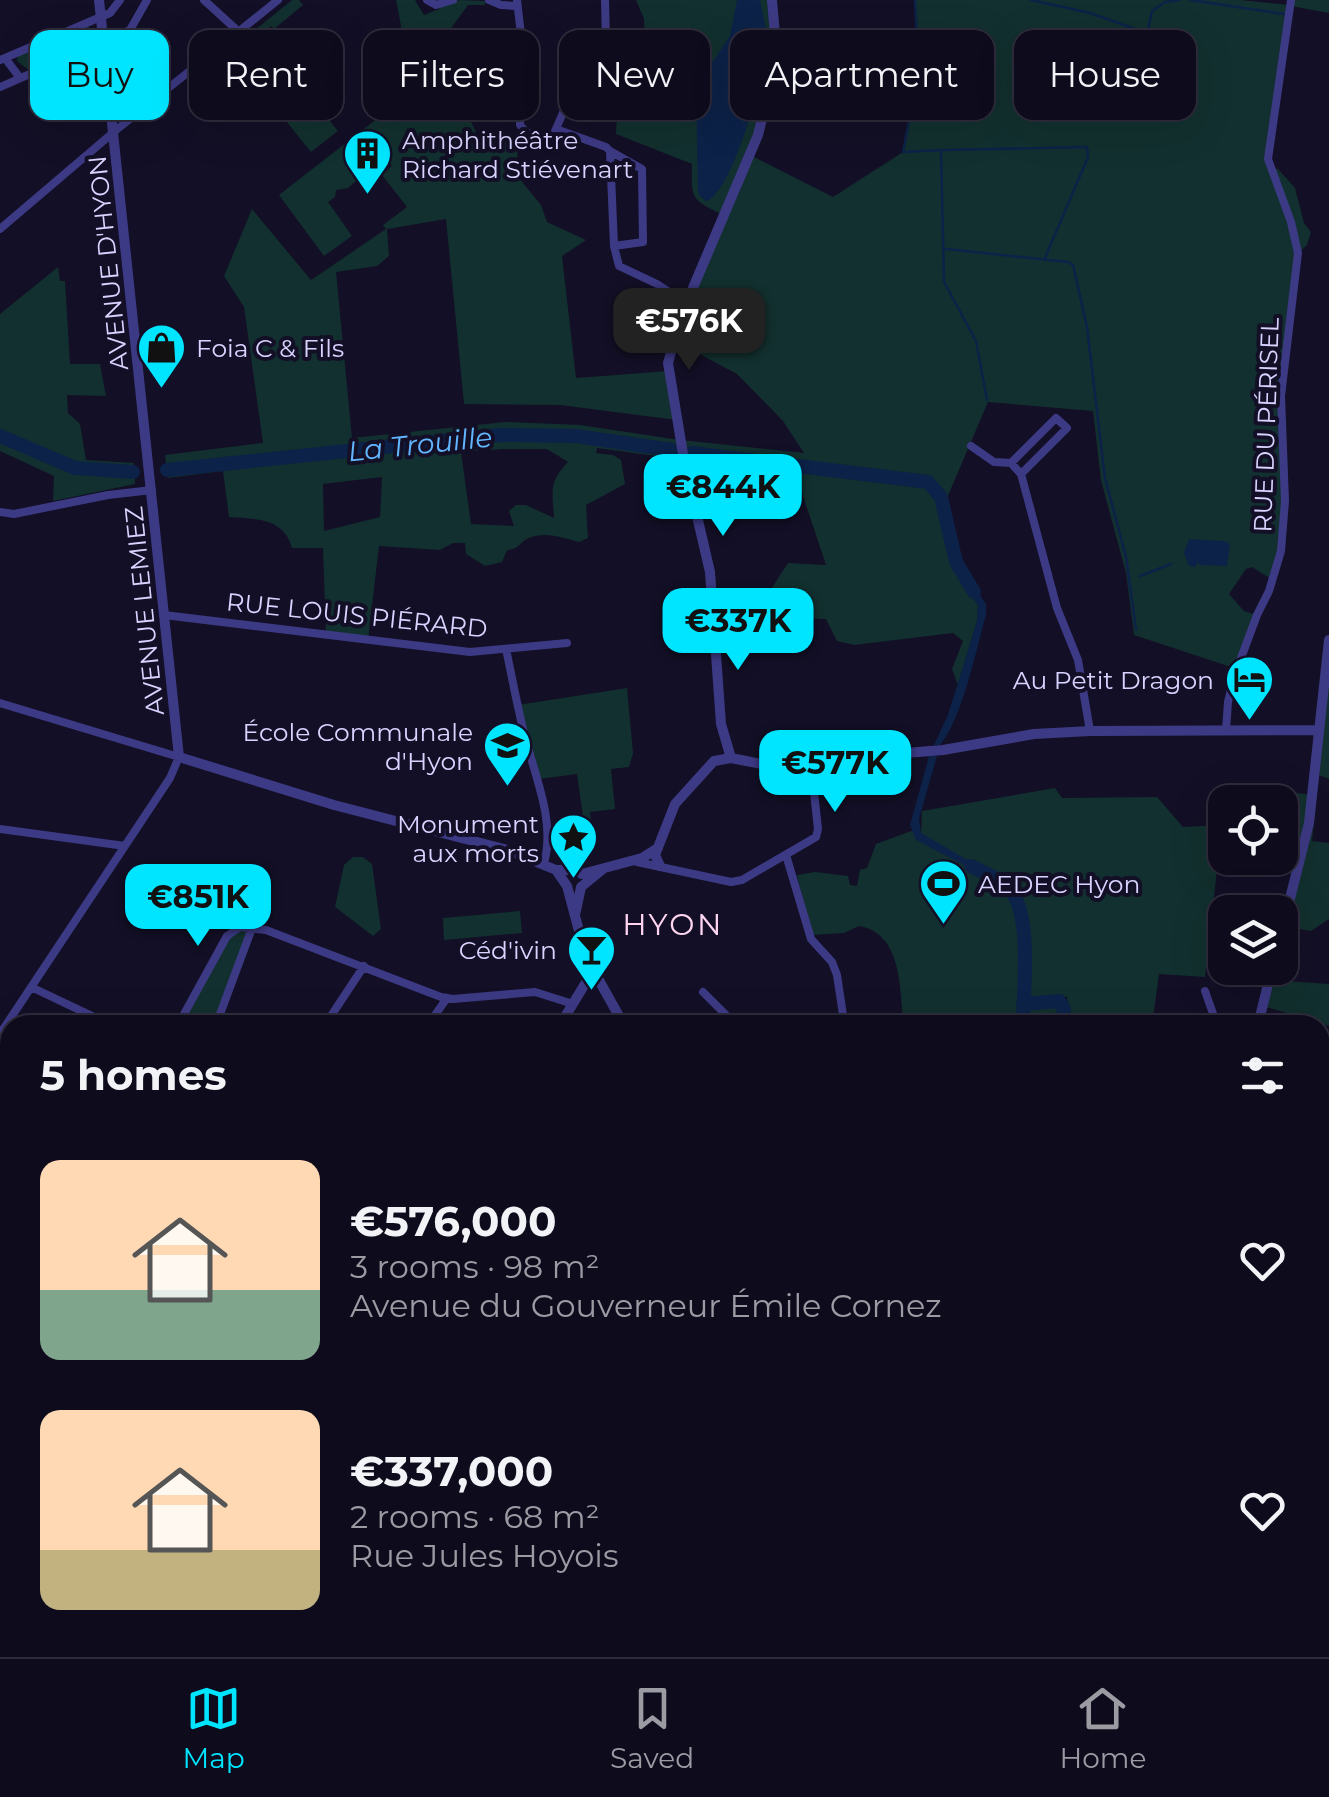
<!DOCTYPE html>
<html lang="en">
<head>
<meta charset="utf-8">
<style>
  :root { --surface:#0e0b1c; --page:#171425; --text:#f1f3f6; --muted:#9b9ba3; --line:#2e2b3b; --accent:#00e5ff }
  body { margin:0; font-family:Montserrat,sans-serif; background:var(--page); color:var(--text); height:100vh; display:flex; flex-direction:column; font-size:38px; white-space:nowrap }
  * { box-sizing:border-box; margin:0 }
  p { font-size:32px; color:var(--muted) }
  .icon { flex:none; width:55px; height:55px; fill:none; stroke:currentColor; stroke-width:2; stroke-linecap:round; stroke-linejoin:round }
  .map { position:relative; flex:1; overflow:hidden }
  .side { position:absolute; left:0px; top:1015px; width:1330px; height:642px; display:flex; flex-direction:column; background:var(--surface); border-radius:30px 30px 0 0; box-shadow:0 10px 40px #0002,0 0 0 2px var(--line) }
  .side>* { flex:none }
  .top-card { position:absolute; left:30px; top:30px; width:1270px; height:90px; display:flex; gap:20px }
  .buttons { position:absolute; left:1208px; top:785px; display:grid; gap:20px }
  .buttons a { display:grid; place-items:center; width:90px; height:90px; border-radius:20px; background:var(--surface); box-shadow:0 10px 40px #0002,0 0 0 2px var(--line); font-size:50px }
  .price { position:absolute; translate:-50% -85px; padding:0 22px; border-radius:20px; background:var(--accent); color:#111; font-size:32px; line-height:65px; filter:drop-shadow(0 2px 5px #0008) }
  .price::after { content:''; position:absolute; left:50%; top:60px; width:30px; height:22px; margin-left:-15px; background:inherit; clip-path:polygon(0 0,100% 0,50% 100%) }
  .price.current { background:#222; color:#fff }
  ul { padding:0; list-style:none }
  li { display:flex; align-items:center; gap:30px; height:250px; padding:0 40px }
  li span { display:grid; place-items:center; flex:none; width:280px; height:200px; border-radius:20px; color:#555 }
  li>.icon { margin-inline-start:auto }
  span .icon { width:120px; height:120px; fill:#fffc; stroke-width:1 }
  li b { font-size:42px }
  h2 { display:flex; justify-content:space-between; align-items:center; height:120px; padding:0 40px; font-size:42px }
  .chip { padding:0 35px; border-radius:20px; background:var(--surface); box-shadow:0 10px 40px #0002,0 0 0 2px var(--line); font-size:35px; line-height:90px }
  .chip.current { background:var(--accent); color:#111 }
  .menu { display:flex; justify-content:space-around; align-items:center; height:140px; border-top:2px solid var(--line); background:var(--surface); font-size:28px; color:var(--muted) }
  .menu a { display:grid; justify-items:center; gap:5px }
  .menu .current { color:var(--accent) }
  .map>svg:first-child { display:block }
  .green { fill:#12302f; fill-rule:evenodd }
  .water { fill:#0c2248 }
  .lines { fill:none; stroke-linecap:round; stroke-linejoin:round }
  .stream { stroke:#0c2248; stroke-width:2.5 }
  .river { stroke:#0c2248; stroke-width:14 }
  .minor { stroke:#3d3a85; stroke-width:8 }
  .tertiary { stroke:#3d3a85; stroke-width:10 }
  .labels { text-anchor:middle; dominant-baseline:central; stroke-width:8; stroke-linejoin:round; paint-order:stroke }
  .poi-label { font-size:25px; fill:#d9d4ff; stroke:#130f26; text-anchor:end }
  .street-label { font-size:25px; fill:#d9d4ff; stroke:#130f26 }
  .water-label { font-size:28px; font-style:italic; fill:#62b6ff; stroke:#130f26 }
  .quarter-label { font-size:30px; letter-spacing:2.5px; fill:#ffd6f0; stroke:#130f26 }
</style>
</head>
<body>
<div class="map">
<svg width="1329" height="1657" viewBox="0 0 1329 1657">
  <rect width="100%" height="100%" fill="#130f26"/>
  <path class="green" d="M292,0h7l4,5 -29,24 -3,-3 -76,67 -7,-9z
    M396,0h19l9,15 15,-6 1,-4 20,-5 25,1v4h-17l-24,33 -42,-7z
    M636,0h136l5,38 -25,118 81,41 70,-45 16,-81 -4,-71h325l49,5 1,-5h39v13l-38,-7 -22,162 9,1 17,19 9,35 7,9 -4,13 -9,8 -17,143 4,105 -12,79 -21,-13 -6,2 -17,25 15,17 13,4 -20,54 -103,-34 -8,-62 -25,-93 -8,-69 -105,-9 -44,103 12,57 -4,1 26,42 -1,16 -19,64 -6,-16 11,-28 -10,-8 -99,12 -17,-4 -11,-22 -57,-1 -3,-21 22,-34 38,2 -30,-90 -199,-27 -1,5 17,2 8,5 4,24 -39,21 2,33 -9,4c-16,-4 -33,-11 -50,-4 -11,5 -9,11 -22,12l-5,12 -17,4 -19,-12 -1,-11h-12l-13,7 -61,-4 -11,94 -42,-5 -3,-87h-31c-8,-31 -37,-29 -63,-31l-6,-46 -55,7 -3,-23 98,-12 -19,-136 -20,-31 28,-67 59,71 75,-51 -3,-4 24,-18 -25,-32 10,-9 -8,-9 -36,31 -12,2 -1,7 -7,5 24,34 -28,20 -45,-61 109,-85 9,10 17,-13 -34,-44 16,-14 31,25 17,-8 34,70 39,2 1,39 23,28 6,17 39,18 -24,16 14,122 93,-7 8,49 -117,-15 -96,-1 -18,-185 -59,10 2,27 -12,10 -41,6 16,166 153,-16 75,3 100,15 124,13 -21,-32 -46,-47 -49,-26 4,-42 -6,-3 38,-88c-33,-15 -33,-16 -32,-51l-76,-30 1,-25 30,-2 -3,-88zM502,449h45l21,13c-19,20 -16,28 -14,56l-28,-13h-10l-7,6 5,15 -43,-2 -10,-72zM382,477l-2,40 -56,14 -1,-47z
    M88,25l6,18 -64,28 -13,-10 1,-6z
    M270,47l68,84 -27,21 -67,-83z
    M58,267l2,14h5l5,83h30l6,32 -39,-1 1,18 12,11 6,36 48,3 1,21 -82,17 1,-25 -54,-25v-137z
    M1329,640v139l-10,-4 -7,66 17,2v76l-18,12 -28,-5 21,-78 -24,-5v-41h-55v32h-4l-16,143 -46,-3 -7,51h-78l-5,-10 -2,-18 -21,-2 -20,5 -7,-14 -2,39h-118l4,-6c-3,-33 -2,-86 -44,-93l-15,7 -33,2 -14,-60 18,-3 33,4 2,9 7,1 3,-16 7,-2 9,-24 38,-14 3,6 33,16 -29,-18 1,-23 133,-23 7,10 95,-1 26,30 38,-2 4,-41 87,11z
    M627,688l6,65 -4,14 -18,2 4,40 -25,3 1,10 -7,1 -7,-49 -38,5 -21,-74z
    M353,857h10l9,7 9,65 -8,7 -38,-29 9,-42z
    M520,911l2,22 -78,7 -1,-22z
    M245,927l5,8 -34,90h-38l51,-92z
    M1269,980l60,4v42l-66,-20z
    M1055,1002l5,3 2,8 -3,12h-30v-20z
    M1329,1138v230l-9,-4v-219l6,1z
    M1320,1599l9,7v51h-148l9,-9h130z"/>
  <path class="water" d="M737,0h23c3,17 9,36 7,54 -4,26 -37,143 -61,147l-7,-6 -1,-6 -2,-94 8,-20 26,-39z
    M1189,539l35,2 6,3 -3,22 -27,-1 -3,-3 -1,5 -7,-1 -5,-13z
    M969,578l17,26v11c-10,35 -24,104 -46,130h-6l14,-30 29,-94 1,-16 -18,-25z
    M929,756h8l-18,63 2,14 67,39 -3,4 -69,-36 -6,-15z"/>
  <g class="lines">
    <path class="stream" d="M915,0l4,71 -16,81 38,-2 3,132 32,59 11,59
      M1031,0l59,13 57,20 5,-22 13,-9 15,-2
      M1190,0l94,14
      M942,150l145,-3 1,10 -43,101
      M946,249l122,13 5,3 14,62 18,151 21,79 10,72
      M1140,576l31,-12
      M1320,1507l9,5
      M1320,1599l9,7
      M1142,1648l4,9
      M1300,1648l12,9
      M1228,1652l8,5
      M686,1657l4,-9
      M919,1657l9,-9
      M1049,1657l10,-9"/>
    <path class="river" d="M0,436l75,32 58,4
      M692,453l236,29 13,15 15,65 18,30
      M167,470l332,-35 77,1 96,14
      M971,866c11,6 26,11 35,19 28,24 17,105 17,140
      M1023,1004l36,-3 5,8 -2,16"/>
    <path class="minor" d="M204,0l35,32
      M427,0l9,5 17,-5
      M489,0l12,5 15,1
      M517,0l4,35 -1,90 6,7 24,9 6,-12
      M605,0l2,86 -33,1 -18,42 50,18 4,4 4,95 5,20 38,18 29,19
      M5,58l15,20
      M0,60l110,-47 10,-13
      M0,87l130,-57 17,-30
      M610,151l32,18 1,73 -29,4
      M0,229l115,-98 163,-131
      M971,446l23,16 17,1 10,11 36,134 21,52 12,71
      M1011,463l45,-45 11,10 -46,46
      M0,512l14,2 94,-19 44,-5
      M164,615l306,37 97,-9
      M684,629l30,-4
      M506,649c6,28 11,56 18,84 10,41 32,88 20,130
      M0,703l179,54 -9,21 -170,256
      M1226,730l2,-28 6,-25 23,-62 12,-24 12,-40 4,-50 -4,-105 17,-143 -7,-31 -23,-63 23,-159
      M0,829l125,17
      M786,855l25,84 21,23 5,13 6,40 -3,10
      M637,862l94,20 11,-2 74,-43 2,-8 -6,-55
      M31,987l80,38
      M1205,991l12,34
      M703,992l24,24 4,9
      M178,1025l49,-89 13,-9 26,3 175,67 12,2 82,-7 38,12
      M216,1025l36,-97
      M325,1025l39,-59
      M428,1025l19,-27
      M0,1339l10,12
      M1320,1367l9,5"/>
    <path class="tertiary" d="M99,0l80,757 155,48 174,45 48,20 11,16 19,71 38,68
      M731,758l-10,-34 -11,-152 -26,-112 -16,-97 13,-47 77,-181 19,-77 -5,-58
      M660,866l-5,-11 20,-51 39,-43 17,-3 81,16 35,-14 20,-4 76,-6 91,-16 56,-3 228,-1
      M556,870h20l6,4 60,-16 16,-10
      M575,915l6,-28 22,-18
      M1280,938l29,-115 20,-183
      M560,1025l28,-46 7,-5
      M1258,1025l14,-57
      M127,1657l7,-9
      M541,1657l5,-9"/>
  </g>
  <defs>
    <symbol id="building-pin" viewBox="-11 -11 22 30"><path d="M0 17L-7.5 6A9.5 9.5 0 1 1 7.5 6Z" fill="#00e5ff" stroke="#130f26"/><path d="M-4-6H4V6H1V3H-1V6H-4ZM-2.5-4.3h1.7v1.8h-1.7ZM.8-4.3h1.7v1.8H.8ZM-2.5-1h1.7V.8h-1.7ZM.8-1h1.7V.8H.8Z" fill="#111"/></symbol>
    <symbol id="shop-pin" viewBox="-11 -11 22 30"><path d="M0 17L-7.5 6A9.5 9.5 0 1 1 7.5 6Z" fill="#00e5ff" stroke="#130f26"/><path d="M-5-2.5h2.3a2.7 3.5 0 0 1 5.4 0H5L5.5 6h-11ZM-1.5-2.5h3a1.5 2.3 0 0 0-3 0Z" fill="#111"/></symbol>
    <symbol id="hotel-pin" viewBox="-11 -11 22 30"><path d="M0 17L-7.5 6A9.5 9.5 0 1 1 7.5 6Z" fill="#00e5ff" stroke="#130f26"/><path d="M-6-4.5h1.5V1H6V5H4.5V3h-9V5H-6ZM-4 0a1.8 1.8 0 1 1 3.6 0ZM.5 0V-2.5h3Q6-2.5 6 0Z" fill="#111"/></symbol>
    <symbol id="school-pin" viewBox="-11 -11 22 30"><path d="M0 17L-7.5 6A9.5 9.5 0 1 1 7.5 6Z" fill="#00e5ff" stroke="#130f26"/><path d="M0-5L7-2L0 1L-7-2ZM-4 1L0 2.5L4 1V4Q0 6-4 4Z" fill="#111"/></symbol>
    <symbol id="sight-pin" viewBox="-11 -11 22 30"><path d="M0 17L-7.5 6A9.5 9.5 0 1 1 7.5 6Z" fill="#00e5ff" stroke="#130f26"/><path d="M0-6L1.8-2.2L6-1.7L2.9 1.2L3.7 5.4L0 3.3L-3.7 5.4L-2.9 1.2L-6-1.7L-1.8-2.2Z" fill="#111"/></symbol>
    <symbol id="stadium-pin" viewBox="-11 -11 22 30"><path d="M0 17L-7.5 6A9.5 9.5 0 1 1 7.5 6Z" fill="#00e5ff" stroke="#130f26"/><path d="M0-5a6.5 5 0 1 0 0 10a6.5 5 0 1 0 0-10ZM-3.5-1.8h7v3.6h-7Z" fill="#111"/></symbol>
    <symbol id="bar-pin" viewBox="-11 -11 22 30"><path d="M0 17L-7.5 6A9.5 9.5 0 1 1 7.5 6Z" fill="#00e5ff" stroke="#130f26"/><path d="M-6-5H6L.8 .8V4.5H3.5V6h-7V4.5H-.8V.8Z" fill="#111"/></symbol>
  </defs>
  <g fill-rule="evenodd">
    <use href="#building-pin" x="340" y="126" width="55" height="75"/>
    <use href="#shop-pin" x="134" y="320" width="55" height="75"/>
    <use href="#hotel-pin" x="1222" y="652" width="55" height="75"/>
    <use href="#school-pin" x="480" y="718" width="55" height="75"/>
    <use href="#sight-pin" x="546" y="810" width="55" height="75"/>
    <use href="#stadium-pin" x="916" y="856" width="55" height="75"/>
    <use href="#bar-pin" x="564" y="922" width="55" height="75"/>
  </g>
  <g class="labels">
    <g class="poi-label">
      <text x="402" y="140" text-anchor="start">Amphithéâtre<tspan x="402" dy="29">Richard Stiévenart</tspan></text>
      <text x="196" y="348" text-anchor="start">Foia C &amp; Fils</text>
      <text x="1214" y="680">Au Petit Dragon</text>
      <text x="473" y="732">École Communale<tspan x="473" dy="29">d'Hyon</tspan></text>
      <text x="539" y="824">Monument<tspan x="539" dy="29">aux morts</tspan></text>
      <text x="978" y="884" text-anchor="start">AEDEC Hyon</text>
      <text x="557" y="950">Céd'ivin</text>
    </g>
    <g class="street-label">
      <text transform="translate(108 263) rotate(-96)">AVENUE D'HYON</text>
      <text transform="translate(1266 425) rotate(-88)">RUE DU PÉRISEL</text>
      <text transform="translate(144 611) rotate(-96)">AVENUE LEMIEZ</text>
      <text transform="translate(357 615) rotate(6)">RUE LOUIS PIÉRARD</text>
    </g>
    <g class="water-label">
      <text transform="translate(420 444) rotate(-6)">La Trouille</text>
    </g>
    <g class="quarter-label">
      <text x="673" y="924">HYON</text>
    </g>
  </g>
</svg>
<div class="buttons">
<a><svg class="icon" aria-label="locate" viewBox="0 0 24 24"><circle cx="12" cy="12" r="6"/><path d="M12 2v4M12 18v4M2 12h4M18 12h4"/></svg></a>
<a><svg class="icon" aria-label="layers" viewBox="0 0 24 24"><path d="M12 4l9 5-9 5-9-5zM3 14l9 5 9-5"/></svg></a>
</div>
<b class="price current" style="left:689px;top:373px">€576K</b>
<b class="price" style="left:723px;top:539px">€844K</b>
<b class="price" style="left:738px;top:673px">€337K</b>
<b class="price" style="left:835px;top:815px">€577K</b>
<b class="price" style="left:198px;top:949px">€851K</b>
<div class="top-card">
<a class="chip current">Buy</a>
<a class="chip">Rent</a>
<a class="chip">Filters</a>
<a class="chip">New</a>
<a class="chip">Apartment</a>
<a class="chip">House</a>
</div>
<section class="side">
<h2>5 homes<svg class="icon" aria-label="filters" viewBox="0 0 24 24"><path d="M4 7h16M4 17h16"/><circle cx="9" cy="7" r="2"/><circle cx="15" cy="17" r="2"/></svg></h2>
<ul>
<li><span style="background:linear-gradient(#ffd9b3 65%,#7fa58c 0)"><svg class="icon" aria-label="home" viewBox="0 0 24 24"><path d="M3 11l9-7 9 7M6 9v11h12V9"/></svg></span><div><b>€576,000</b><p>3 rooms · 98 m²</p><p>Avenue du Gouverneur Émile Cornez</p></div><svg class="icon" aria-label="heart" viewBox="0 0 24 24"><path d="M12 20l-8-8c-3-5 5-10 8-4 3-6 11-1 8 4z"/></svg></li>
<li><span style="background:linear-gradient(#ffd9b3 70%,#c2b280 0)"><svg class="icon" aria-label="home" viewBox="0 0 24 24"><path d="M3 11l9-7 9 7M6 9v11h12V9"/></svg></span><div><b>€337,000</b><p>2 rooms · 68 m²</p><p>Rue Jules Hoyois</p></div><svg class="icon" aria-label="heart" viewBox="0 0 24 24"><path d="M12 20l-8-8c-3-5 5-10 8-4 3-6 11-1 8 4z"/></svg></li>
</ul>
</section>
</div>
<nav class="menu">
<a class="current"><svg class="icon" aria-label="map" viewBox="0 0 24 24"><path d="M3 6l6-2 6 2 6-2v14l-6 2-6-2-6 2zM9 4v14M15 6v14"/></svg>Map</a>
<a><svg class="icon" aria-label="saved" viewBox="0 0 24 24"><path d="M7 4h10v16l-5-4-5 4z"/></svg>Saved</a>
<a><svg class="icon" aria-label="home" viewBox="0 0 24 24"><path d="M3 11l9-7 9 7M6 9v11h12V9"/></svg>Home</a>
</nav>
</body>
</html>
